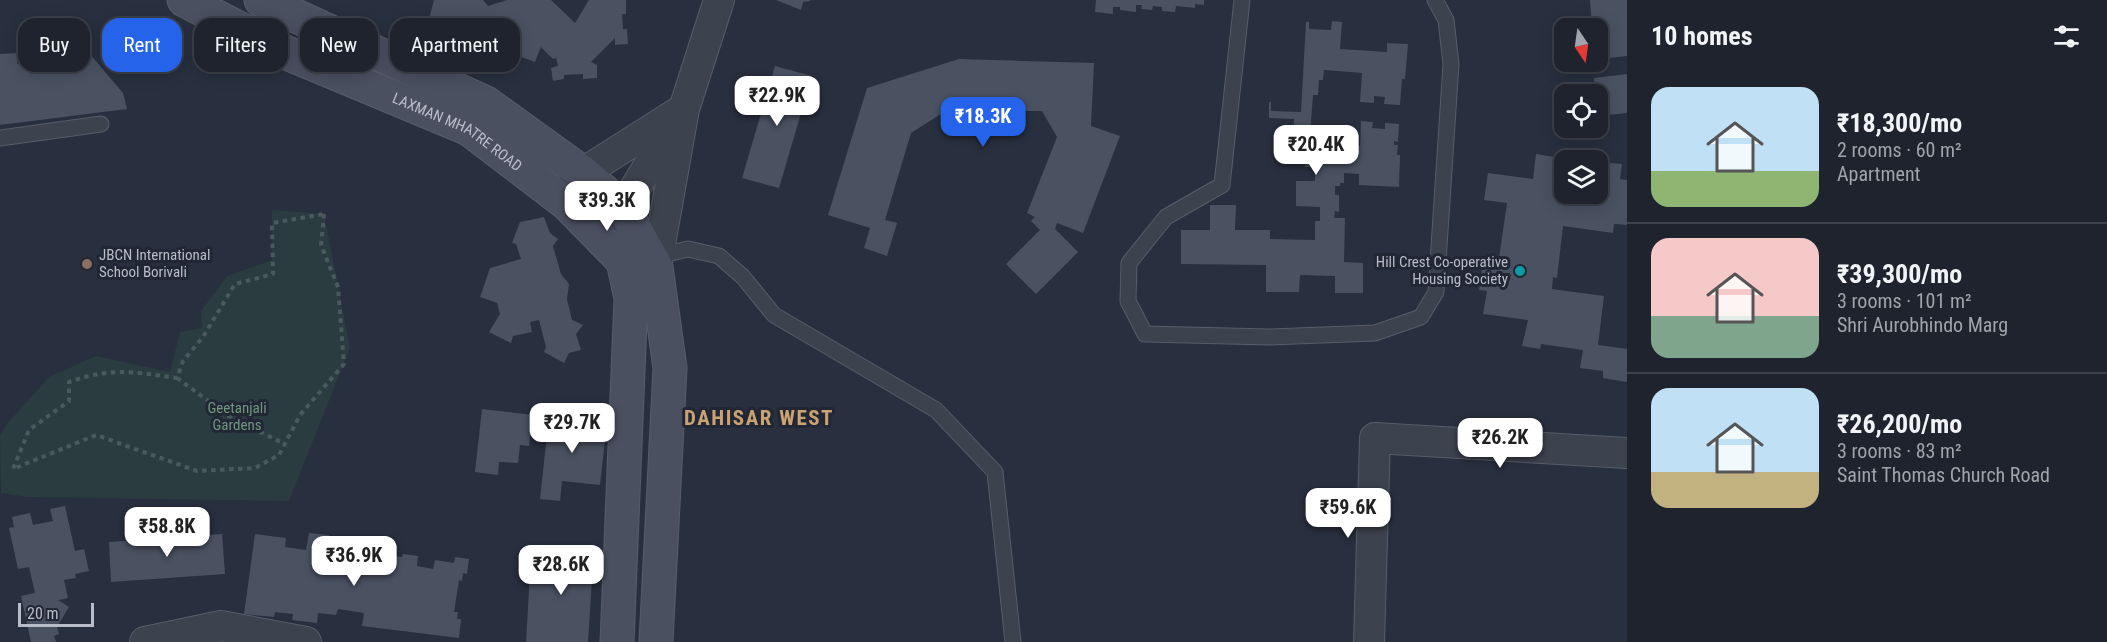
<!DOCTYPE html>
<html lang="en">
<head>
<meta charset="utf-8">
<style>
  :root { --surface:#1e232e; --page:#262b36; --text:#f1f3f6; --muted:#a1a4aa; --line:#3c404a; --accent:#2563eb }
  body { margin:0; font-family:"Roboto Condensed",sans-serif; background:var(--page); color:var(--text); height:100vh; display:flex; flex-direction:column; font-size:22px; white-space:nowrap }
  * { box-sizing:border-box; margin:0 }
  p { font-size:20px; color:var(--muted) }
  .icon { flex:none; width:33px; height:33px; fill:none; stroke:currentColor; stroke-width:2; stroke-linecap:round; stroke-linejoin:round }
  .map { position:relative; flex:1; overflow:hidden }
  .side { display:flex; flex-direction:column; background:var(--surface); width:480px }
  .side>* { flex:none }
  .banner { position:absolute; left:18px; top:18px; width:570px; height:54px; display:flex; gap:12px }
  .needle { width:39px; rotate:167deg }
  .buttons { position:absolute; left:1554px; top:18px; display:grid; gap:12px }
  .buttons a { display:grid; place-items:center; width:54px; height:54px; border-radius:12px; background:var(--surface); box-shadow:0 3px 15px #0003,0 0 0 2px var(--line); font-size:30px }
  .scale { position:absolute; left:18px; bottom:15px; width:76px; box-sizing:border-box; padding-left:6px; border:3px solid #b9bdc9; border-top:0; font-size:16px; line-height:21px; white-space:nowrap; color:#b9bdc9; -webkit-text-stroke:4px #212734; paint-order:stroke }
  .price { position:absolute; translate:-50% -51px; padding:0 14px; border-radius:12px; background:#fff; color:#222; font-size:20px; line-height:39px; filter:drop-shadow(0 2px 3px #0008) }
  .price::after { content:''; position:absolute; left:50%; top:36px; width:18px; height:14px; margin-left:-9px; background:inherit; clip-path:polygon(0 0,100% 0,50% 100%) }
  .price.current { background:var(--accent); color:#fff }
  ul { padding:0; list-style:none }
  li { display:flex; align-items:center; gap:18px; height:150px; padding:0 24px }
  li+li { border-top:2px solid var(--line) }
  li span { display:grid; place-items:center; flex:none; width:168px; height:120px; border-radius:18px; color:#555 }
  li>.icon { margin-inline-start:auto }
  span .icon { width:72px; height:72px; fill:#fffc; stroke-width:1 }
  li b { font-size:26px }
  h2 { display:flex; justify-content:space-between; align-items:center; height:72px; padding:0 24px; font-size:26px }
  .pill { padding:0 21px; border-radius:18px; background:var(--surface); box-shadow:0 3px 15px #0003,0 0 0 2px var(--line); font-size:21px; line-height:54px }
  .pill.current { background:var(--accent); color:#fff }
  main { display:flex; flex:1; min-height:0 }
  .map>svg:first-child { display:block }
  .green { fill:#2b3c40 }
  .building { fill:#4a5262 }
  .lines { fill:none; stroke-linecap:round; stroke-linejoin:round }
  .lane-casing { stroke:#575d69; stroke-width:17 }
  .street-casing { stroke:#575d69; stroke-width:32 }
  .secondary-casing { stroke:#575d69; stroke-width:35 }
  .path { stroke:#4a595e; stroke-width:4; stroke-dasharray:4.5 4.5; stroke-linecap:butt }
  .lane { stroke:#3c424e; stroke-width:15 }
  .street { stroke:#3c424e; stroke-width:30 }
  .secondary { stroke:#4b5061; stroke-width:33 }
  .education-dot { fill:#8d6e63; stroke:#212734; stroke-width:2 }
  .culture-dot { fill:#0f9aa8; stroke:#212734; stroke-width:2 }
  .labels { text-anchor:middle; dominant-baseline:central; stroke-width:6; stroke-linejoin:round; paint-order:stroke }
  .street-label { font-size:15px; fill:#b9bdc9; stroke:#212734 }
  .poi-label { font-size:15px; fill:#b9bdc9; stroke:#212734; text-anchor:start }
  .park-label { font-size:15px; fill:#72977f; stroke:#212734 }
  .district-label { font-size:21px; font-weight:bold; letter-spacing:1.5px; fill:#cba372; stroke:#212734 }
</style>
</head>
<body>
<main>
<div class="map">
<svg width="1627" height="642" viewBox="0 0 1627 642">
  <rect width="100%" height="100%" fill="#282f3e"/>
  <path class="green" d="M272,210l52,4 26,134 -61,153 -261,-4 -27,-4 -1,-57 6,-11 43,-48 47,-21 74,16 10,-40 22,-4 -1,-17 26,-35 45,-16z"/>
  <path class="building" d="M434,0h49l5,6 19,-6h44l24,23 14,-23h37v14h-4l1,15h4l1,15 -13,1v-7l-24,24 6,3v13l-14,1v-5l-19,1v4l-11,2 -2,-13 7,-2 -2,-8 -3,1 -12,-12 -6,15 -107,-39z
    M776,0h34v1l-7,1 -2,8z
    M1096,0h108v5l-9,-1v4l-19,-2 -1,6 -13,-1v-4l-9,-1 -1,4 -11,-1 1,-4h-6v7l-16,-2v-3h-7v7l-18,-2z
    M1590,0h37v56l-29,3v-31h-6z
    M1332,21l10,1 -2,27 47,3v-9l21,1 -3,35h-3l-2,26 -16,-1 1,-7 -11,-1v7l-14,-1 2,-29 -38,-3 -1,10h-4l-1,15h-5l-3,39h5l-1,17 29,2 1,-8 16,1 1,-25 12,1 -1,6 13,1v-6l14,1 -1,18 -4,-1v4h4l-1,10h3l-1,32 -40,-2v-11l-15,-1v10h-4v3h-5v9h4v17l-4,-1 -1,7h11l-1,44 19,1v30h-28v-17l-35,-1 -1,17h-33v-27l-85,-1v-34h29v-25h26l-1,25h35v9l45,1v-19h5v-14l-24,-1v-25h19v-14h-10l1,-25h-13l1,-23 -25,-1v-16h2v9l30,1 5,-90h3v7l22,1z
    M59,46l25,1 39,46 4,16 -127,16v-71l18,-1 -1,11 47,3z
    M959,59l135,4 -3,63 29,10 -37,97 -26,-10 -2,6 23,23 -42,42 -30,-30 34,-34 -9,-9 4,-4 -8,-4 30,-76 -15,-26h-30l-1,4 -25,3 -1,-9 -44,5 -30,19 -26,87 12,3 -10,33 -23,-8 6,-20 -42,-13 39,-127z
    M775,66l37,10 -33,112 -37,-10z
    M1627,74v39l-29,3 -4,-38z
    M1536,154l18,3 -1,8 11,2v27h34v-18l10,1 2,-14 12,1 -2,15 7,1v45l-13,-1 -1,9 -50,-7 -6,52 -4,-1 -1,12 52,7 -6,49 29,4v33l-24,-4v-7l-23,-3 3,-18 -42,-6 -1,5 -18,-3 6,-26 -45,-6 4,-23 -8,-1 4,-27 15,2 9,-62 -23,-3 4,-27 45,6z
    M544,217l6,16 8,6 -5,7 8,28 8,10 -2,15 5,21 11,5 -7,9 5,16 -12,3 -5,10 -20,-11 2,-5 -7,-27 -9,2 2,10 -19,4 -2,7 -22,-11 11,-18 -3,-11 -17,-6 10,-29 31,-9 -5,-15 -4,-1 8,-21z
    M482,409l50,6 -3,31 -9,-1 -2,18 -19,-1 -1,13 -23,-3z
    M549,416l58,6 -7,63 -38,-4 -2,20 -20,-2z
    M65,506l10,45 9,-2 5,22 -14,3 1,4 -12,2 4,18 -10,2 11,7 -12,20 2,7 -5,2 2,6h-25l-10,-46 14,-3 -6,-26 -11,2 -9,-41 5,-1 -2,-10 18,-4 3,12 20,-4 -3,-12z
    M309,533l20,2 -1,7 18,2 -3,18 11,2 -1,10 10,1 2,-23 37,5 1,-3 15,2 -1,10 16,3 2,-9 19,3 1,-6 14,2 -2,15 -4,-1 -1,8 -3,-1 -5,32h4l-1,7h4l-2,19 -97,-12 2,-13 -26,-4 -2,6 -18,-2 -1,10 -25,-3 1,-6 -18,-2 -1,5 -30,-3 11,-80 31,4 -1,9 21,3z
    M222,534l3,40 -114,8 -2,-40z
    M555,546l39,2 -6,94h-62l3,-52v-20l12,-15z"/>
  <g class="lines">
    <defs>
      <path id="lane" d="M1242,0l-20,185 -56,32 -37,46 -1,38 17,33 125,3 105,-4 46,-16 15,-25 15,-228 -5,-44 -11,-20
        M0,138l101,-14
        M658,256l30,-7 31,7 24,21 31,38 162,95 59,62 18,170"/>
      <path id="street" d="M567,192l16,-19 96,-61
        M598,236l25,-28 51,-84
        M648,277l8,-10 28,-158 35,-109
        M145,642l76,-16 85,16
        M1369,642l6,-204 252,15"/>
      <g id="secondary">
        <path id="s1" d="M184,0l103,53 182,76 97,74 57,58 8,37 -14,344"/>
        <path d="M261,0l225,103 97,70 40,35 33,59 14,101 -14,274"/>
      </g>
    </defs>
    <use href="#lane" class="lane-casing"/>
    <use href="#street" class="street-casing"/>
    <use href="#secondary" class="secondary-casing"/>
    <path class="path" d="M324,214l-3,31 17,42 6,77 -44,51 -21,40 -24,13 -58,3 -101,-36 -83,34 16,-39 40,-29v-19c41,-15 66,-10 108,-4l6,-17 20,-24 32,-53 38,-10 -1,-51z
      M177,378l56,41 52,25"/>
    <use href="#lane" class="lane"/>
    <use href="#street" class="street"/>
    <use href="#secondary" class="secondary"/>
  </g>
  <circle class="education-dot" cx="87" cy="264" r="6"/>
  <circle class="culture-dot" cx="1520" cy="271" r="6"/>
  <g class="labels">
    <g class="street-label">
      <text stroke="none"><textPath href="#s1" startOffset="304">LAXMAN MHATRE ROAD</textPath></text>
    </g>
    <g class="poi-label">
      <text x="99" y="255">JBCN International<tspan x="99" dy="17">School Borivali</tspan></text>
      <text x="1508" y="262" text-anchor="end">Hill Crest Co-operative<tspan x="1508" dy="17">Housing Society</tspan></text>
    </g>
    <g class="park-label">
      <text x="237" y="408">Geetanjali<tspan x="237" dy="17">Gardens</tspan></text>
    </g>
    <g class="district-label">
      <text x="759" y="418">DAHISAR WEST</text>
    </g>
  </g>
</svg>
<div class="buttons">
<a><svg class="needle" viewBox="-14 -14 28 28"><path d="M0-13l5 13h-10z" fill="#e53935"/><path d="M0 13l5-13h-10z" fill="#a1a4aa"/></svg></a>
<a><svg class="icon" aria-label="locate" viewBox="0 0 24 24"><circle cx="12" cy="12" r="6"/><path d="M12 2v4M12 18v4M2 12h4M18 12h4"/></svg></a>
<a><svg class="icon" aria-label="layers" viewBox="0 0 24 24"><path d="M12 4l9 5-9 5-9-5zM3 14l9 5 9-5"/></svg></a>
</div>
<div class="scale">20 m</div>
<b class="price" style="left:777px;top:127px">₹22.9K</b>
<b class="price current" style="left:983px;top:148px">₹18.3K</b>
<b class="price" style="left:1316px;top:176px">₹20.4K</b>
<b class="price" style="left:607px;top:232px">₹39.3K</b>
<b class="price" style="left:572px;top:454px">₹29.7K</b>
<b class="price" style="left:1500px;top:469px">₹26.2K</b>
<b class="price" style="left:1348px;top:539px">₹59.6K</b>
<b class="price" style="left:167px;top:558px">₹58.8K</b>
<b class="price" style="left:354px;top:587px">₹36.9K</b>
<b class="price" style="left:561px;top:596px">₹28.6K</b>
<div class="banner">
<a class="pill">Buy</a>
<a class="pill current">Rent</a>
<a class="pill">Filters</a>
<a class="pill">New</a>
<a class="pill">Apartment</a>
</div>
</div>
<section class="side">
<h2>10 homes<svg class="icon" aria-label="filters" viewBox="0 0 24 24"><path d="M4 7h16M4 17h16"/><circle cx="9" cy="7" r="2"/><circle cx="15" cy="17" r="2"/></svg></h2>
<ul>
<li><span style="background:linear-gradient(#bfe0f5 70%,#8fb573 0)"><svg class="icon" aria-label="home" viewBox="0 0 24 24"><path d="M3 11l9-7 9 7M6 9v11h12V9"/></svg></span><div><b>₹18,300/mo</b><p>2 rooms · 60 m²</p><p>Apartment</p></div></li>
<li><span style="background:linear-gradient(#f6c9c9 65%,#7fa58c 0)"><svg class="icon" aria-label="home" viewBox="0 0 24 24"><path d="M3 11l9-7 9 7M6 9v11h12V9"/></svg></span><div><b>₹39,300/mo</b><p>3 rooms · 101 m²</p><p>Shri Aurobhindo Marg</p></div></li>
<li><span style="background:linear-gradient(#bfe0f5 70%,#c2b280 0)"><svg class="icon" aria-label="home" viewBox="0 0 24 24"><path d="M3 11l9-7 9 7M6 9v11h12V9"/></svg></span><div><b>₹26,200/mo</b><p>3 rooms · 83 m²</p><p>Saint Thomas Church Road</p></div></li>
</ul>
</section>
</main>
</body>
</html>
